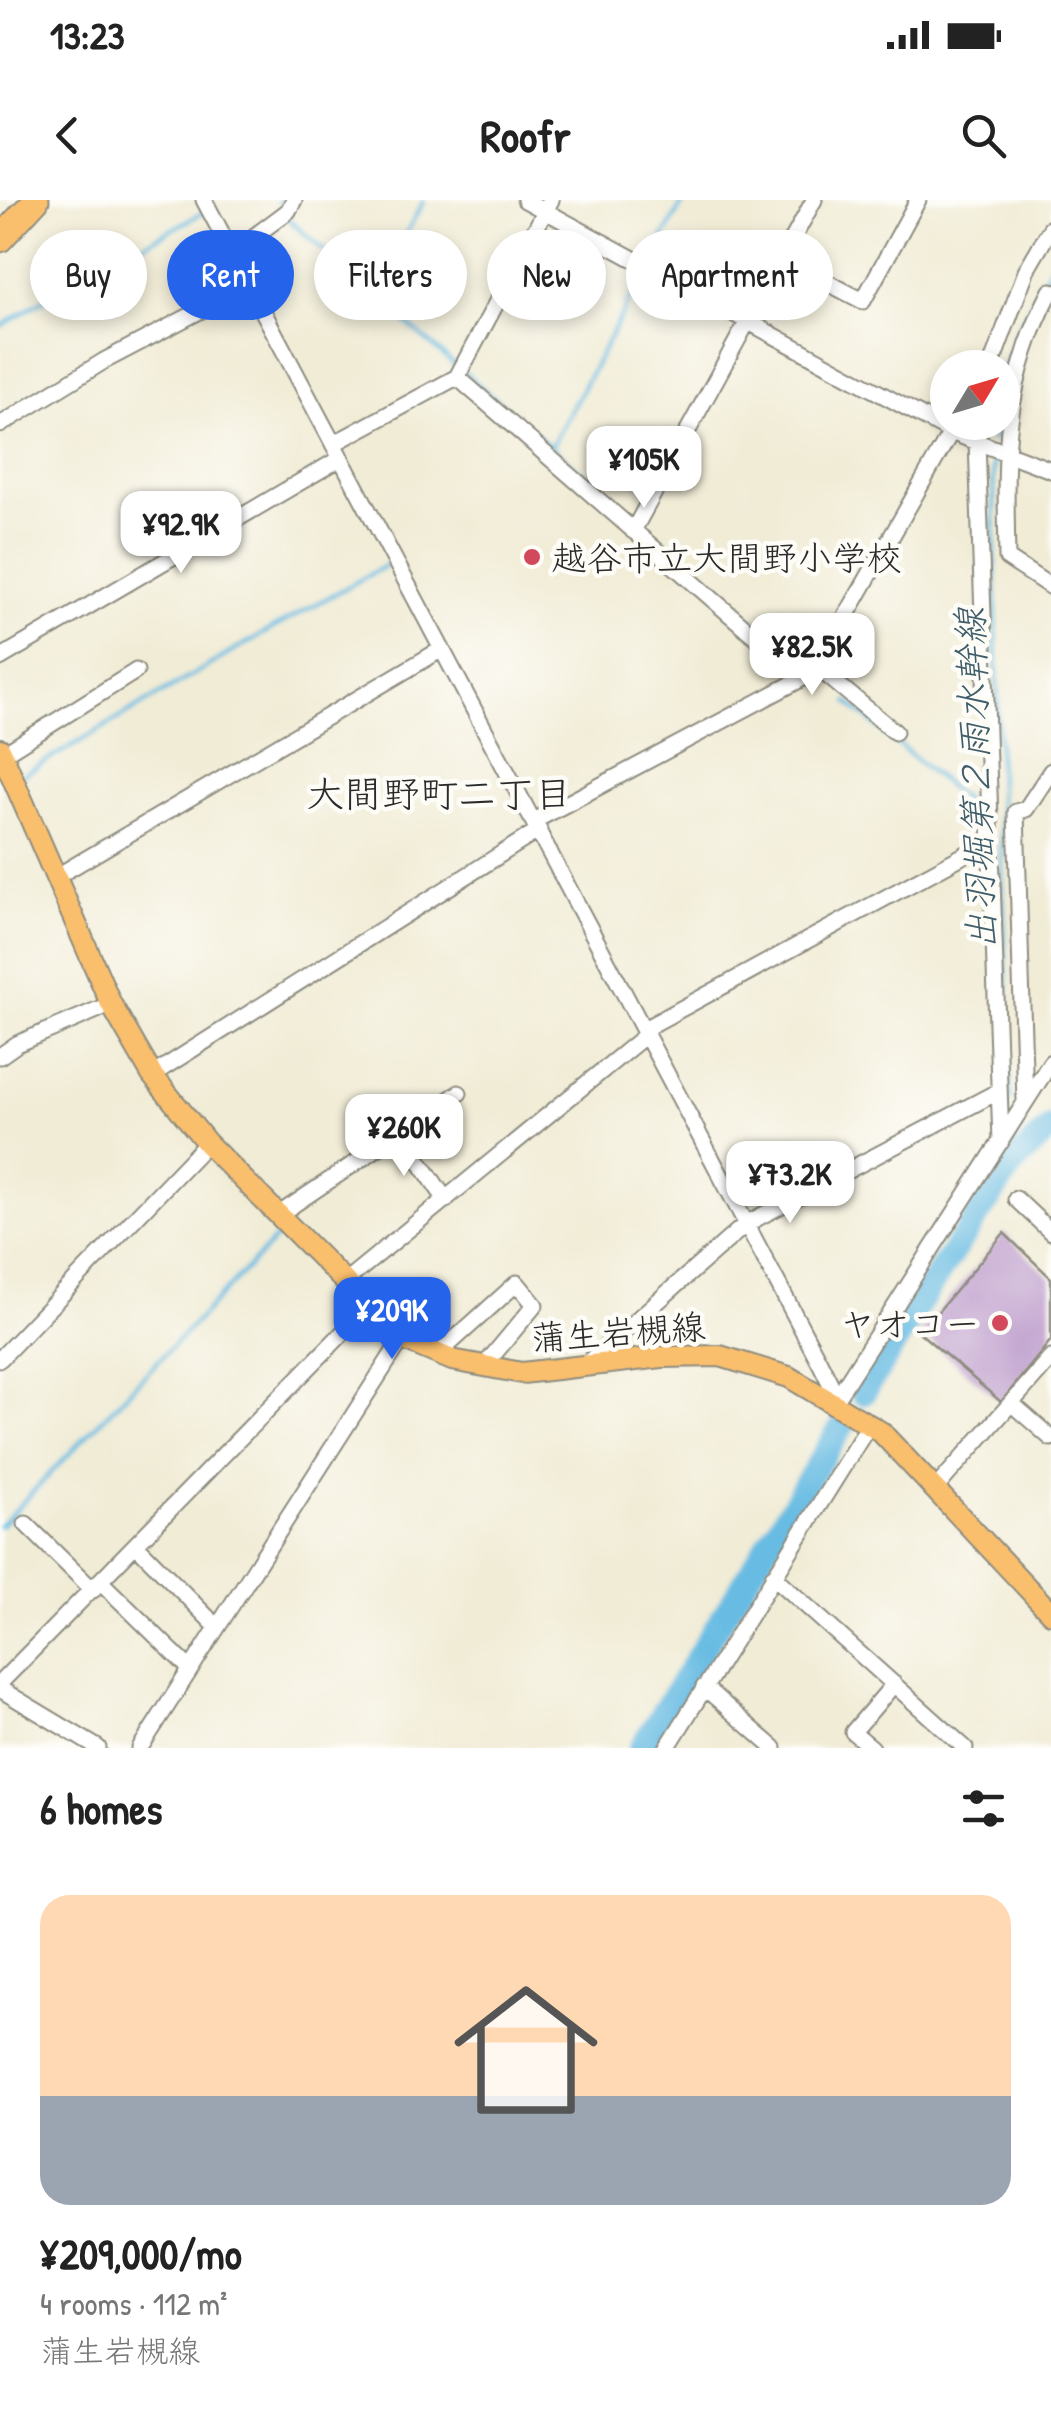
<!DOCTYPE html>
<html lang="en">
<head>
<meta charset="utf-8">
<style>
  :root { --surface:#fff; --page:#f2f2f2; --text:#222; --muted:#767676; --accent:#2563eb }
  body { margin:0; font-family:"Patrick Hand","Klee One",sans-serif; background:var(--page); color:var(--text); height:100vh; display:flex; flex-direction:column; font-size:38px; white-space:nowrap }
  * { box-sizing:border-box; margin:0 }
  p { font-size:32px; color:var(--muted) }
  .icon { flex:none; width:55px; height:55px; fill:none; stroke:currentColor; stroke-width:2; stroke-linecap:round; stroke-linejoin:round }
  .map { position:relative; height:1548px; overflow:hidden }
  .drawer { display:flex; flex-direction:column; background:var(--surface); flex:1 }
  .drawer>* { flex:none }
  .banner { position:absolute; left:30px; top:30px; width:992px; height:90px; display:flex; gap:20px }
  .needle { width:65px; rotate:52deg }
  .controls { position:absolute; left:930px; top:150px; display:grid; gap:20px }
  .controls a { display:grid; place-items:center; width:90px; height:90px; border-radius:50%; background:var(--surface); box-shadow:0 5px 15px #0003; font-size:50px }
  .price { position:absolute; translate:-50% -85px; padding:0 22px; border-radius:20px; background:#fff; color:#222; font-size:32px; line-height:65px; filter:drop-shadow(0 2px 5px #0008) }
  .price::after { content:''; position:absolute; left:50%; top:60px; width:30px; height:22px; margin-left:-15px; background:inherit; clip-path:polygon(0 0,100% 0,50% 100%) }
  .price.selected { background:var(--accent); color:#fff }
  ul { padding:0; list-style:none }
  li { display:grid; align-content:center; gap:20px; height:530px; padding:0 40px }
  li span { display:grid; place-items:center; height:310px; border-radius:30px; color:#555 }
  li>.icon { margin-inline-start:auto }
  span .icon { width:180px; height:180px; fill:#fffc; stroke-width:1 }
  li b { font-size:42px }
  h2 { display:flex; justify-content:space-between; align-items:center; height:120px; padding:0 40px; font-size:42px }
  .chip { padding:0 35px; border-radius:45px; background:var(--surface); box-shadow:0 5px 15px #0003; font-size:35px; line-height:90px }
  .chip.selected { background:var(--accent); color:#fff }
  .status { display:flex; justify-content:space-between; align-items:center; height:70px; padding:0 50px; background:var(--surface); direction:ltr }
  .status svg { height:28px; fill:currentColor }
  header { display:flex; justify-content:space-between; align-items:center; height:130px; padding:0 40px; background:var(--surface); font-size:45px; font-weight:700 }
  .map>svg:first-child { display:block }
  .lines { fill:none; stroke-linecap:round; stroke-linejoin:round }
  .stream { stroke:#67bce3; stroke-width:4 }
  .river { stroke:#67bce3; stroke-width:25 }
  .building { fill:#be9ecd }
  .minor-casing { stroke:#8e8c80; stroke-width:19 }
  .major-casing { stroke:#8e8c80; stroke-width:24 }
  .highway-casing { stroke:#8e8c80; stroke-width:29 }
  .minor { stroke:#fff; stroke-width:15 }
  .major { stroke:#f9bf6d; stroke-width:20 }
  .highway { stroke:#f9bf6d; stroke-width:25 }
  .poi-dot { fill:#d1495b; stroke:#fdfcf7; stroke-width:4 }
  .labels { text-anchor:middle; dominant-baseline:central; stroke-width:9; stroke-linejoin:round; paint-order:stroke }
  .poi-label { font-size:35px; fill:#2b2b2b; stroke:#fdfcf7; text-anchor:start }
  .street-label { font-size:35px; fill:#2b2b2b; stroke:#fdfcf7 }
  .water-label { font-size:38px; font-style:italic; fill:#405e6b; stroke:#fdfcf7 }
  .neighbourhood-label { font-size:38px; fill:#2b2b2b; stroke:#fdfcf7 }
</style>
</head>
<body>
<div class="status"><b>13:23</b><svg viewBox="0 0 49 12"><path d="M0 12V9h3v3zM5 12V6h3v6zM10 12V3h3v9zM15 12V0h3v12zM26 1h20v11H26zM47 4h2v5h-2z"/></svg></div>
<header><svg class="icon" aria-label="back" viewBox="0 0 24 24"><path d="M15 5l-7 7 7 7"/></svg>Roofr<svg class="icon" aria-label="search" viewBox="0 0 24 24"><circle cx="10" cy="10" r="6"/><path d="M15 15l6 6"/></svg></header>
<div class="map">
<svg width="1051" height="1548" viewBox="0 0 1051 1548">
  <rect width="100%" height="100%" fill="#fdfcf7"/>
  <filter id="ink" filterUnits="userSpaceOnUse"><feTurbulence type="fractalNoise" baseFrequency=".01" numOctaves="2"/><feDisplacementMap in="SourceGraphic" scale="20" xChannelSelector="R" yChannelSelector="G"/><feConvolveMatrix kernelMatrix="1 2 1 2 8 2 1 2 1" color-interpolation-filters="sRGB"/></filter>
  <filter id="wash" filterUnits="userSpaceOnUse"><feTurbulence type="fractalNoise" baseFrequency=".0048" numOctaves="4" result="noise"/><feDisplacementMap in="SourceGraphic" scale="40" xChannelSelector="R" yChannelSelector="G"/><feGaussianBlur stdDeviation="2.25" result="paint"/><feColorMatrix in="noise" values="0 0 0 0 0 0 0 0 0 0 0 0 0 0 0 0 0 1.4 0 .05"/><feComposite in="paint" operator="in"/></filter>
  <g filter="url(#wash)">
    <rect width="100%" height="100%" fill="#f1ecd6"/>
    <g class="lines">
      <path class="stream" d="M279,0l5,10
        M288,19l169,148
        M650,62l34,-62
        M373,95l51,-95
        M0,127l56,-35 150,-81
        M465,173l171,147
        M1002,175l12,-38 37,-71
        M993,222v19
        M551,247l95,-177
        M993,256l6,331 12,313
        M643,326l163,141
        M848,502l138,116
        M19,577l240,-141 133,-74
        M1013,938l1,25
        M0,1326l279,-291"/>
      <path class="river" d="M1014,963l37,-36
        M863,1193l82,-130 65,-95
        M641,1548l203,-325"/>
    </g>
    <g id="blocks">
      <path class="building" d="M1004,1033l47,45v62l-50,62 -81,-69z"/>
    </g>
  </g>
  <g filter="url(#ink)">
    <use href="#blocks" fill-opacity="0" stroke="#8e8c80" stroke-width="2.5"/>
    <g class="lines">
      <defs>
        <path id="minor" d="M204,0l616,1163 12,24 -1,13
          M525,0l426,232 100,38
          M232,53l56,-42 6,-11
          M782,59l81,42 55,-101
          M1051,91c-49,94 -46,165 -44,267l44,29
          M990,168l37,-99 24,-41
          M457,177l346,301
          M980,222l-3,19 24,701
          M0,225l104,-64 145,-76
          M333,244l124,-67 94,-177
          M633,331l181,-331
          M0,458l341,-200
          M817,467l78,65
          M2,555l134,-84
          M534,621l269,-143 14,-11 134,-235
          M54,678l388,-229
          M644,829l346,-188
          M0,856l17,-12 94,-40
          M152,875l387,-245
          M1025,902l-9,-290 10,-3 25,-38
          M400,933l46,67
          M1016,999l35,33
          M278,1015l181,-122
          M343,1083l304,-249
          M437,1155l80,-72 18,22 -51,61
          M0,1159l207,-216
          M584,1166l162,-142 253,-133
          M834,1202l217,-340
          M1011,1203l40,35
          M935,1289l116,-131
          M26,1324l67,66
          M136,1345l80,81
          M773,1376l192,172
          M101,1382l88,86
          M0,1483l368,-376
          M704,1487l70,61
          M0,1489l98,59
          M140,1548l262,-409
          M667,1548l202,-323
          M872,1548l-19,-16 41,-48"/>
        <path id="major" d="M0,549l111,255 41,71 55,68 195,196 50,21 70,13 140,-16 58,-1 69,21 92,55 170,181"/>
        <path id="highway" d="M0,39l36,-39"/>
      </defs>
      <use href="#minor" class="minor-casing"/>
      <use href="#major" class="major-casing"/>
      <use href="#highway" class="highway-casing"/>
      <use href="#minor" class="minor"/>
      <use href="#major" class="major"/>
      <use href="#highway" class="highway"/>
    </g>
  </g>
  <g class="poi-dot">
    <circle cx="532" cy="357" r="10"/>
    <circle cx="1000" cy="1123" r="10"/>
  </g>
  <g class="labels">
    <g class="poi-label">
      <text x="552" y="357">越谷市立大間野小学校</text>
      <text x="980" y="1123" text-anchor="end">ヤオコー</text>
    </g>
    <g class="street-label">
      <text transform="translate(618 1132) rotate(-4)">蒲生岩槻線</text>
    </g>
    <g class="water-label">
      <text transform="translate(975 579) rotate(-92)">出羽堀第２雨水幹線</text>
    </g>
    <g class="neighbourhood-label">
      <text x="439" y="593">大間野町二丁目</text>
    </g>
  </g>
</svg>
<div class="controls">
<a><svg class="needle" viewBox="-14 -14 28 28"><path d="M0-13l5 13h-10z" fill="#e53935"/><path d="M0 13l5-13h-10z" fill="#767676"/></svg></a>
</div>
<b class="price" style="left:644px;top:311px">¥105K</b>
<b class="price" style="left:181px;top:376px">¥92.9K</b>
<b class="price" style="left:812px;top:498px">¥82.5K</b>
<b class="price" style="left:404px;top:979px">¥260K</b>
<b class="price" style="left:790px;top:1026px">¥73.2K</b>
<b class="price selected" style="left:392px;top:1162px">¥209K</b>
<div class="banner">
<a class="chip">Buy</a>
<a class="chip selected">Rent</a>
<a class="chip">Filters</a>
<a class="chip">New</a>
<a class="chip">Apartment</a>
</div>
</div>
<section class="drawer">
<h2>6 homes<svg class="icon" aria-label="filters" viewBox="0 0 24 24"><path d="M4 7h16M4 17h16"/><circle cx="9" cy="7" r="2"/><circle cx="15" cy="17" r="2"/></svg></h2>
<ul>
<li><span style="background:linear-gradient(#ffd9b3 65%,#9aa5b1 0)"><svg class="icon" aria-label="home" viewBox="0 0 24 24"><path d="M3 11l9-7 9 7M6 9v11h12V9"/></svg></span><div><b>¥209,000/mo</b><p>4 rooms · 112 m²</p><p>蒲生岩槻線</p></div></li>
</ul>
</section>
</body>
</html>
